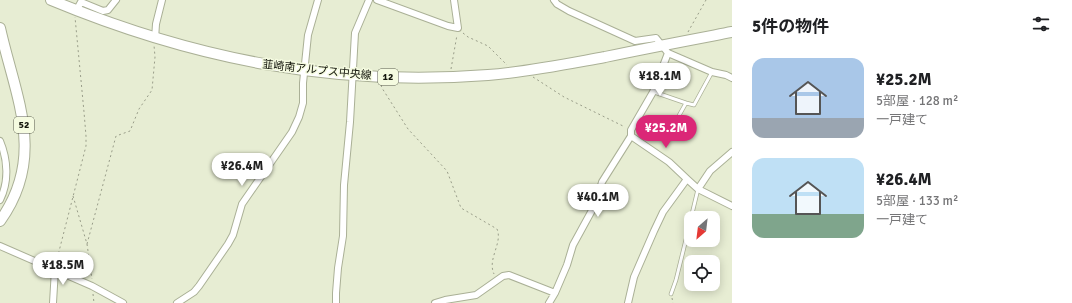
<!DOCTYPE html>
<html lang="ja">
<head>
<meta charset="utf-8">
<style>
  :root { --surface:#fff; --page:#f6f6f6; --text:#202124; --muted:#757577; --accent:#db2777 }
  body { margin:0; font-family:Signika,"Noto Sans JP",sans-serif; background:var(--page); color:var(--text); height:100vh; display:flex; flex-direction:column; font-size:15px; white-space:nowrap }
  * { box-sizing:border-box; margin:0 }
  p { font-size:13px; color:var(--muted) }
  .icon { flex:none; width:22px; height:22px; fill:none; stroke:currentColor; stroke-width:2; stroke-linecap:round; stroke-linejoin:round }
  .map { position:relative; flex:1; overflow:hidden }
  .panel { display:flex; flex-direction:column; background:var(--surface); width:340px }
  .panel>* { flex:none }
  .needle { width:26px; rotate:208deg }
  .tools { position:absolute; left:684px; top:211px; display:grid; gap:8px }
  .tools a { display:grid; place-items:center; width:36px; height:36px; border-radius:8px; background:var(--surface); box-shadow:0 2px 10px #0003; font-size:20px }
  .price { position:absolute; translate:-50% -34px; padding:0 9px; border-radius:14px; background:#fff; color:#222; font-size:13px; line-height:26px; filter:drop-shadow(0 1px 2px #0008) }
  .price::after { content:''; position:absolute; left:50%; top:24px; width:12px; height:9px; margin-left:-6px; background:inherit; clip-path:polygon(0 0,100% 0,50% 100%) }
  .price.selected { background:var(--accent); color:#fff }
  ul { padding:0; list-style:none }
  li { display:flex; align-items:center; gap:12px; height:100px; padding:0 20px }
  li span { display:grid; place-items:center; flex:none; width:112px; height:80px; border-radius:12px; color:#555 }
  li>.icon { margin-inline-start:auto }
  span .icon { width:48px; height:48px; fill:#fffc; stroke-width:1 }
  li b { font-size:17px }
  h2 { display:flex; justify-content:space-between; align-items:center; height:48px; padding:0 20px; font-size:17px }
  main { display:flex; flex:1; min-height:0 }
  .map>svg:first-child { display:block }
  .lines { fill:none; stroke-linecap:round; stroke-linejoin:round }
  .service-casing { stroke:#aab096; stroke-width:4.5 }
  .minor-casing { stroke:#aab096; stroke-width:8 }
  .primary-casing { stroke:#aab096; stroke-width:12 }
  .trunk-casing { stroke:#aab096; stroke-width:12 }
  .path { stroke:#999d89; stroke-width:1; stroke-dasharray:2 3; stroke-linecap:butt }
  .service { stroke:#fff; stroke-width:3 }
  .minor { stroke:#fff; stroke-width:6 }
  .primary { stroke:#fff; stroke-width:10 }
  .trunk { stroke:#fff; stroke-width:10 }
  .labels { text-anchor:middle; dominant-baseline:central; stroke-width:3; stroke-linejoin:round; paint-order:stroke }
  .shield { fill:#f5fbe0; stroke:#585b4c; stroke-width:1 }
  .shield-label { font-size:10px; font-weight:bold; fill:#14160c }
  .street-label { font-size:11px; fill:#14160c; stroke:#f5fbe0 }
</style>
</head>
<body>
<main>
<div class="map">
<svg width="732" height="303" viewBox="0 0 732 303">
  <rect width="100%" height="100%" fill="#e7edd3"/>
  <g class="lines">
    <defs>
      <path id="service" d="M654,92l32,11
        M672,128l14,-25 8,2 18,-33
        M691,218l7,-29
        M671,294l5,-14 15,-61"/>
      <path id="minor" d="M377,0l71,26 10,2 -4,-28
        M554,0l3,4 12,7 66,30 21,-3 12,15 44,19 14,3 6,3
        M76,11l5,-9 22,9 5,-1 8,-10
        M155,39l1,-15 6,-24
        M631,136l38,26 18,17
        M0,141c8,19 9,41 0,59
        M698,189l12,-18 22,-19
        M0,246l92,40 31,17
        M53,303l2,-34
        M177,303l17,-11 5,-6 29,-42 5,-9 9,-31 50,-72 7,-15 4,-14v-20l5,-48 10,-35
        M336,303v-10l2,-25 5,-32 1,-51 6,-63 5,-89 14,-33
        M435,303l10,-3 31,-5 27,-19 6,-1 46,18
        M549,303l6,-10 12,-28 6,-20 23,-42 6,-21 29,-46v-6l22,-38 15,-39
        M628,303l6,-26 20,-46 9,-19 24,-33 11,10 34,17"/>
      <path id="primary" d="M51,0c142,59 283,87 437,75 39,-3 78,-11 117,-18 42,-9 85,-17 127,-25"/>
      <path id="trunk" d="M0,28c15,68 47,128 0,193"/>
    </defs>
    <use href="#service" class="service-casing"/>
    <use href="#minor" class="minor-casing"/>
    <use href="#primary" class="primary-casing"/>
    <use href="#trunk" class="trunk-casing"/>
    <path class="path" d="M688,32l18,-32
      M463,33l5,4 20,9 19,19
      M451,69l6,-34
      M533,77l31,20 61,30
      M381,85l1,3 26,41 39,42 14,37 36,21c6,14 -10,30 -3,45
      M73,196l14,48 5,35
      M87,244l29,-108 14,-5 9,-22 13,-19 3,-33 -1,-12
      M56,263l30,-117v-10l-2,-24 -9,-95
      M93,294l1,9
      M672,298l1,5"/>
    <use href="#service" class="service"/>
    <use href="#minor" class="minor"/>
    <use href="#primary" class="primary"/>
    <use href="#trunk" class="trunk"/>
  </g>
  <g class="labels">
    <g class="shield">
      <rect x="378" y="69" width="20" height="16" rx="3"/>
      <rect x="14" y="117" width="20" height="16" rx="3"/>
    </g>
    <g class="shield-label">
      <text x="388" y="77">12</text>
      <text x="24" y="125">52</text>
    </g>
    <g class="street-label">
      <text transform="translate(317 70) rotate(6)">韮崎南アルプス中央線</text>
    </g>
  </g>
</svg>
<div class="tools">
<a><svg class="needle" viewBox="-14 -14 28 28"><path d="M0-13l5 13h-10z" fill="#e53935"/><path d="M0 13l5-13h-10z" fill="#757577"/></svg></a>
<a><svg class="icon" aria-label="locate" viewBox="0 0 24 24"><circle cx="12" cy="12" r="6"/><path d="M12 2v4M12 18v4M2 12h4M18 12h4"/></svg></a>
</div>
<b class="price" style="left:660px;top:97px">¥18.1M</b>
<b class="price selected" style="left:666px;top:149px">¥25.2M</b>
<b class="price" style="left:242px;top:187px">¥26.4M</b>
<b class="price" style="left:598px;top:218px">¥40.1M</b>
<b class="price" style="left:63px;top:286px">¥18.5M</b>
</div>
<section class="panel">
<h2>5件の物件<svg class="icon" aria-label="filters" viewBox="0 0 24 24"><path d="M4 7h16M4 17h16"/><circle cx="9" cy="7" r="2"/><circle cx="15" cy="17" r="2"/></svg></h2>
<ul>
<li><span style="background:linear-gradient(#a9c7e8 75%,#9aa5b1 0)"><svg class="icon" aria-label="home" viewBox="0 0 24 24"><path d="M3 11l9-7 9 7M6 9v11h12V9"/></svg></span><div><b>¥25.2M</b><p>5部屋 · 128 m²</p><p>一戸建て</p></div></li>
<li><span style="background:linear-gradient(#bfe0f5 70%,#7fa58c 0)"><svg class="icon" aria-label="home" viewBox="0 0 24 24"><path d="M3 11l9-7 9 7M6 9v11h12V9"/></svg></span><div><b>¥26.4M</b><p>5部屋 · 133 m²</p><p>一戸建て</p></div></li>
</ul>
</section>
</main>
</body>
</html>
